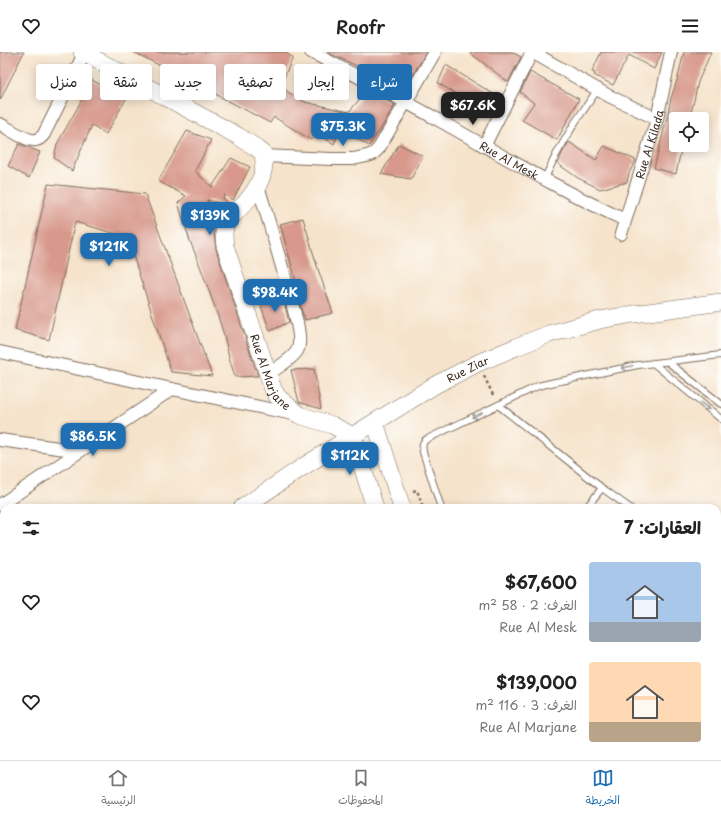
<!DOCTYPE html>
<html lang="ar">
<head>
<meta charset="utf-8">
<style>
  :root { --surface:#fff; --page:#f2f2f2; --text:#222; --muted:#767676; --line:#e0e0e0; --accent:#1f6fb2 }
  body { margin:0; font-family:"Playpen Sans","Playpen Sans Arabic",sans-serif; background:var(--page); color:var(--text); direction:rtl; height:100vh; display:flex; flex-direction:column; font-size:15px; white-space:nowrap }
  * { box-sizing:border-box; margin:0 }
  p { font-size:13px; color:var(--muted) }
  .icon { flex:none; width:22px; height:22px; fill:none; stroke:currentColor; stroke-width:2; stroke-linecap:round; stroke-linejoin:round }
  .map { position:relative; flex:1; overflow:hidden; direction:ltr }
  .sheet { position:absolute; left:0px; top:452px; width:721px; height:256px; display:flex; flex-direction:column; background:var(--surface); border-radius:12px 12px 0 0; box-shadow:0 2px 10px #0003; direction:rtl }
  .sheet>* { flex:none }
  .hud { position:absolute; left:12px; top:12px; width:400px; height:36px; direction:rtl; display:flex; gap:8px }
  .fabs { position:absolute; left:669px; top:60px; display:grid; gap:8px }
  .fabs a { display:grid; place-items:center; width:40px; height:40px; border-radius:4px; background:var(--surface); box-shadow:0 2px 10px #0003; font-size:20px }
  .price { position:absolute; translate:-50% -34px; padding:0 9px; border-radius:8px; background:var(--accent); color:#fff; font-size:13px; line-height:26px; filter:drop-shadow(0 1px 2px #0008) }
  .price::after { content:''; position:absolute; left:50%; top:24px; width:12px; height:9px; margin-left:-6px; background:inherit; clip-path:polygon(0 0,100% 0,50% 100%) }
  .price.selected { background:#222; color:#fff }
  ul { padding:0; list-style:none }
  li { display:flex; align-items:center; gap:12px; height:100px; padding:0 20px }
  li span { display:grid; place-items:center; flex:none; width:112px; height:80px; border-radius:4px; color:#555 }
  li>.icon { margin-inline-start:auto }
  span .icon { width:48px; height:48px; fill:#fffc; stroke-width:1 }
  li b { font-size:17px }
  h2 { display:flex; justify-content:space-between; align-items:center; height:48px; padding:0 20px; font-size:17px }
  .pill { padding:0 14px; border-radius:4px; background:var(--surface); box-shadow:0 2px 10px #0003; font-size:14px; line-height:36px }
  .pill.selected { background:var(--accent); color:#fff }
  header { display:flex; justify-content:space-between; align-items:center; height:52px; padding:0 20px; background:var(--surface); font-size:18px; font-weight:600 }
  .menu { display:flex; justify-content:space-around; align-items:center; height:56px; border-top:1px solid var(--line); background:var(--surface); font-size:11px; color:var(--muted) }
  .menu a { display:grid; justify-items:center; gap:2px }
  .menu .selected { color:var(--accent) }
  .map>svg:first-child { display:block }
  .building { fill:#d8998c }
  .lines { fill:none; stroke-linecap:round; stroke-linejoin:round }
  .lane-casing { stroke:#7c6b5b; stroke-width:8 }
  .street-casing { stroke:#7c6b5b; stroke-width:14 }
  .secondary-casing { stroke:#7c6b5b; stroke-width:18 }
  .path { stroke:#7c6b5b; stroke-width:2.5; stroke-dasharray:3 3; stroke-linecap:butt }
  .lane { stroke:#fff; stroke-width:6 }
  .street { stroke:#fff; stroke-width:12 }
  .secondary { stroke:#fff; stroke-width:17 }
  .oneway { stroke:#a79f9a }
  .labels { text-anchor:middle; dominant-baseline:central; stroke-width:3; stroke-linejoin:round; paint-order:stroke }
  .street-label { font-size:11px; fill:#3b2a1e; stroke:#fdfcf7 }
</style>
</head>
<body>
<header><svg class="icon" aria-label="menu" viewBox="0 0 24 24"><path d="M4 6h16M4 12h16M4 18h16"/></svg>Roofr<svg class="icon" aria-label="heart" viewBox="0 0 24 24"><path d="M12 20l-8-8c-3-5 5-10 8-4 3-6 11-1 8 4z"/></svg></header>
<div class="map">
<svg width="721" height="708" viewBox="0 0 721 708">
  <rect width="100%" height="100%" fill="#fdfcf7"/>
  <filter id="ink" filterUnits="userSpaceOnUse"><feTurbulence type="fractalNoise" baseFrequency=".025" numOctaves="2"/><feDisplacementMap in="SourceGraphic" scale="8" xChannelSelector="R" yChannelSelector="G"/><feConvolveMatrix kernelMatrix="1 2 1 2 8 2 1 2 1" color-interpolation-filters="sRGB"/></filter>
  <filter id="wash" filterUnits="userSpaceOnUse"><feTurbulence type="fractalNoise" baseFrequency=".012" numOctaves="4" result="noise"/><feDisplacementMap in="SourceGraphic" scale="16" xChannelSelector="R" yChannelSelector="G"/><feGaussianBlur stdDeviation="0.9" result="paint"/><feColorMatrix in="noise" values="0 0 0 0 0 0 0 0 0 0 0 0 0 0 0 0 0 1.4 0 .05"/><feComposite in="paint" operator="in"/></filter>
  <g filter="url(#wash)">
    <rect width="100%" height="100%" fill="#f6e3cb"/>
    <g id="blocks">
      <path class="building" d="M0,0h24l-24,48z
        M133,0h152l8,6 -13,27 8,7 17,10 44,10 18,-22 28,15 -14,23 -12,18 -28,-17 -7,15 -19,-12 -4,8 -37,-23 -4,6 -66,-35 -25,-12 -22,-12z
        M327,0h99l-23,40 -26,-14 1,-2z
        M469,0h43l9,5 -13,25z
        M601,0h61l-8,17 -25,-14 -16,30 -19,-10 1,-2 -3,-1z
        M684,0h27l-13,30 -4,19 -5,18h-13v26h6l-6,29 -22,-6 13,-50 4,-20 7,-21z
        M446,13l54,33 -9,17 -53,-32z
        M530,20l49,27 -22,41 -35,-20 12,-17 -14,-11z
        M83,23l43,24 -20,35 -14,-9 -20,46 -18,-13 3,-14 26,-46 -8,-4z
        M187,79l24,9 -16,31 17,16 19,-29 19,9 -17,33 -9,-5 -1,3 6,7 -22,-5 7,34 2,15 42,127 -23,1 -6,-20 -5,-22 -8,-25 -19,-52 -7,-17 -12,-38 8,-7 -28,-15z
        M569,90l27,18 8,-14 32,14 -7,13 -2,9 -27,7 -22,-11 -20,-14 4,-11z
        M19,92l21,8 -11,26 -21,-12z
        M399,92l24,12 -12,23 -30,-5z
        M48,132l97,10 67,182 -41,-4 -44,-135 -52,-15 -26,118 -34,-10z
        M303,166l14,48 16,47 -28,7 -1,-5h-1l-5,-19 -1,-2 1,-1 -4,-19 -14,-50z
        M283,245l6,25 -19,9 -10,-28z
        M314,317l7,40 -22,-7 -8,-32z"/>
    </g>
  </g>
  <g filter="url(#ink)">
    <use href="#blocks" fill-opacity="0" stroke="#7c6b5b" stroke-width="1"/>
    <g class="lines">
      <defs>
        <path id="lane" d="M544,128l12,-25 18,-31 24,-35
          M668,310l53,42
          M653,311l68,56
          M498,353l104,83 28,20
          M441,456l-18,-56c-1,-6 -1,-10 4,-13l111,-53 17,-4 11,-2 72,-15 83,-10
          M586,456l16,-20
          M717,520l4,3
          M576,707l2,1"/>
        <g id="street">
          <path id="s1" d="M311,0c44,23 88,46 131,70 61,34 120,69 183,98"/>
          <path d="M532,0l77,44 48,23"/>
          <path d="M0,72c8,4 27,18 36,16 4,-1 6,-3 8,-6l41,-82"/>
          <path d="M484,94l48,-94"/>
          <path d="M264,104l67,3h22l14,-3 6,-2 6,-6 56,-96"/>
          <path d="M258,134c11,35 21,70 31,106 3,13 14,44 9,57 -3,8 -22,20 -30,25"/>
          <path id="s2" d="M621,182l36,-115 14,-67"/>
          <path d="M0,300l172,37 126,26"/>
          <path d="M0,388l80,11"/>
          <path d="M0,453l172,-116"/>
        </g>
        <g id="secondary">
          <path id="s3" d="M82,0l156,84 17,11 8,6c6,29 -17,50 -36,68 -4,8 -3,16 -2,25l48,143 4,7 3,3 19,16 33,10 21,11 22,72"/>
          <path d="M375,370l27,86"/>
          <path id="s4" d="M242,456l59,-40 74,-46 60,-37 43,-22 38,-16 33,-13 51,-14 34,-6 87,-12"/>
          <path d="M0,620l4,-3"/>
          <path d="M450,704l1,4"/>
          <path d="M476,704l1,4"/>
        </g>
      </defs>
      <use href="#lane" class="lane-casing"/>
      <use href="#street" class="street-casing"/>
      <use href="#secondary" class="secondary-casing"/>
      <path class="path" d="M484,324l10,21
        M413,439l4,-1 6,18"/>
      <use href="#lane" class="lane"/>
      <use href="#street" class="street"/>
      <use href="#secondary" class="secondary"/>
    </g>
    <defs><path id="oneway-shaft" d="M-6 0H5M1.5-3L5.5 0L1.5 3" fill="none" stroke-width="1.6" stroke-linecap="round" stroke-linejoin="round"/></defs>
    <g class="oneway">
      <use href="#oneway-shaft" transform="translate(627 315) rotate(168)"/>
      <use href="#oneway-shaft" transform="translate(705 354) rotate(39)"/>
      <use href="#oneway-shaft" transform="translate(477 363) rotate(155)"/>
    </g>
  </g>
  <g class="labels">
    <g class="street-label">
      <text stroke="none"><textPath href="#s2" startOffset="94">Rue Al Kilada</textPath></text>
      <text stroke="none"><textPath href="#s1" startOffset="226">Rue Al Mesk</textPath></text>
      <text stroke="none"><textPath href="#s4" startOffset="265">Rue Ziar</textPath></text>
      <text stroke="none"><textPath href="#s3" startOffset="448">Rue Al Marjane</textPath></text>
    </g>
  </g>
</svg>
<div class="fabs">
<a><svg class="icon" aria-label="locate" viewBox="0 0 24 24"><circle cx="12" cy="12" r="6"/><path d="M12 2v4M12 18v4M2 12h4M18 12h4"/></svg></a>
</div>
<b class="price selected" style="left:473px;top:74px">$67.6K</b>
<b class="price" style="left:343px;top:95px">$75.3K</b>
<b class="price" style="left:210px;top:184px">$139K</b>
<b class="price" style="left:109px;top:215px">$121K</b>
<b class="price" style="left:275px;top:261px">$98.4K</b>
<b class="price" style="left:93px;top:405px">$86.5K</b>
<b class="price" style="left:350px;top:424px">$112K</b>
<div class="hud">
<a class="pill selected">شراء</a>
<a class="pill">إيجار</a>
<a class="pill">تصفية</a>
<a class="pill">جديد</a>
<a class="pill">شقة</a>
<a class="pill">منزل</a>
</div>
<section class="sheet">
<h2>العقارات: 7<svg class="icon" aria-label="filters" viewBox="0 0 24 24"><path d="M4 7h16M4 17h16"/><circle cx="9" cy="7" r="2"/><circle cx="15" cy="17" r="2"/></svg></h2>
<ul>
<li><span style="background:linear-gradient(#a9c7e8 75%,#9aa5b1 0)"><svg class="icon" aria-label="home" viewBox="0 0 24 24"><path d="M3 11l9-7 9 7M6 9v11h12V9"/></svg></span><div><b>$67,600</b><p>الغرف: 2 · 58 m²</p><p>Rue Al Mesk</p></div><svg class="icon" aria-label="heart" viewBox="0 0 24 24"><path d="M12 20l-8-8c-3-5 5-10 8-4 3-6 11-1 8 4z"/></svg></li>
<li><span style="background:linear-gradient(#ffd9b3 75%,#b9a48a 0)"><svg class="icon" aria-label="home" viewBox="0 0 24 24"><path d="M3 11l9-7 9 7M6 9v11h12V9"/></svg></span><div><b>$139,000</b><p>الغرف: 3 · 116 m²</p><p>Rue Al Marjane</p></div><svg class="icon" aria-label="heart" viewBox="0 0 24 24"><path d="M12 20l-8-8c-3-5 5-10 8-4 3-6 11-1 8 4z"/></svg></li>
</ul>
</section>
</div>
<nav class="menu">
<a class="selected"><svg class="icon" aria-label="map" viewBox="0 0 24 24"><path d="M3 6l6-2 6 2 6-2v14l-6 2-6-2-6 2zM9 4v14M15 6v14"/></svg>الخريطة</a>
<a><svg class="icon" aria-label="saved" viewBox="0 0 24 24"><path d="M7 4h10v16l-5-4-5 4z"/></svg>المحفوظات</a>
<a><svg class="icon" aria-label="home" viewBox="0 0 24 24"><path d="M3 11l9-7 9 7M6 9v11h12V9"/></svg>الرئيسية</a>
</nav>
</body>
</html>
